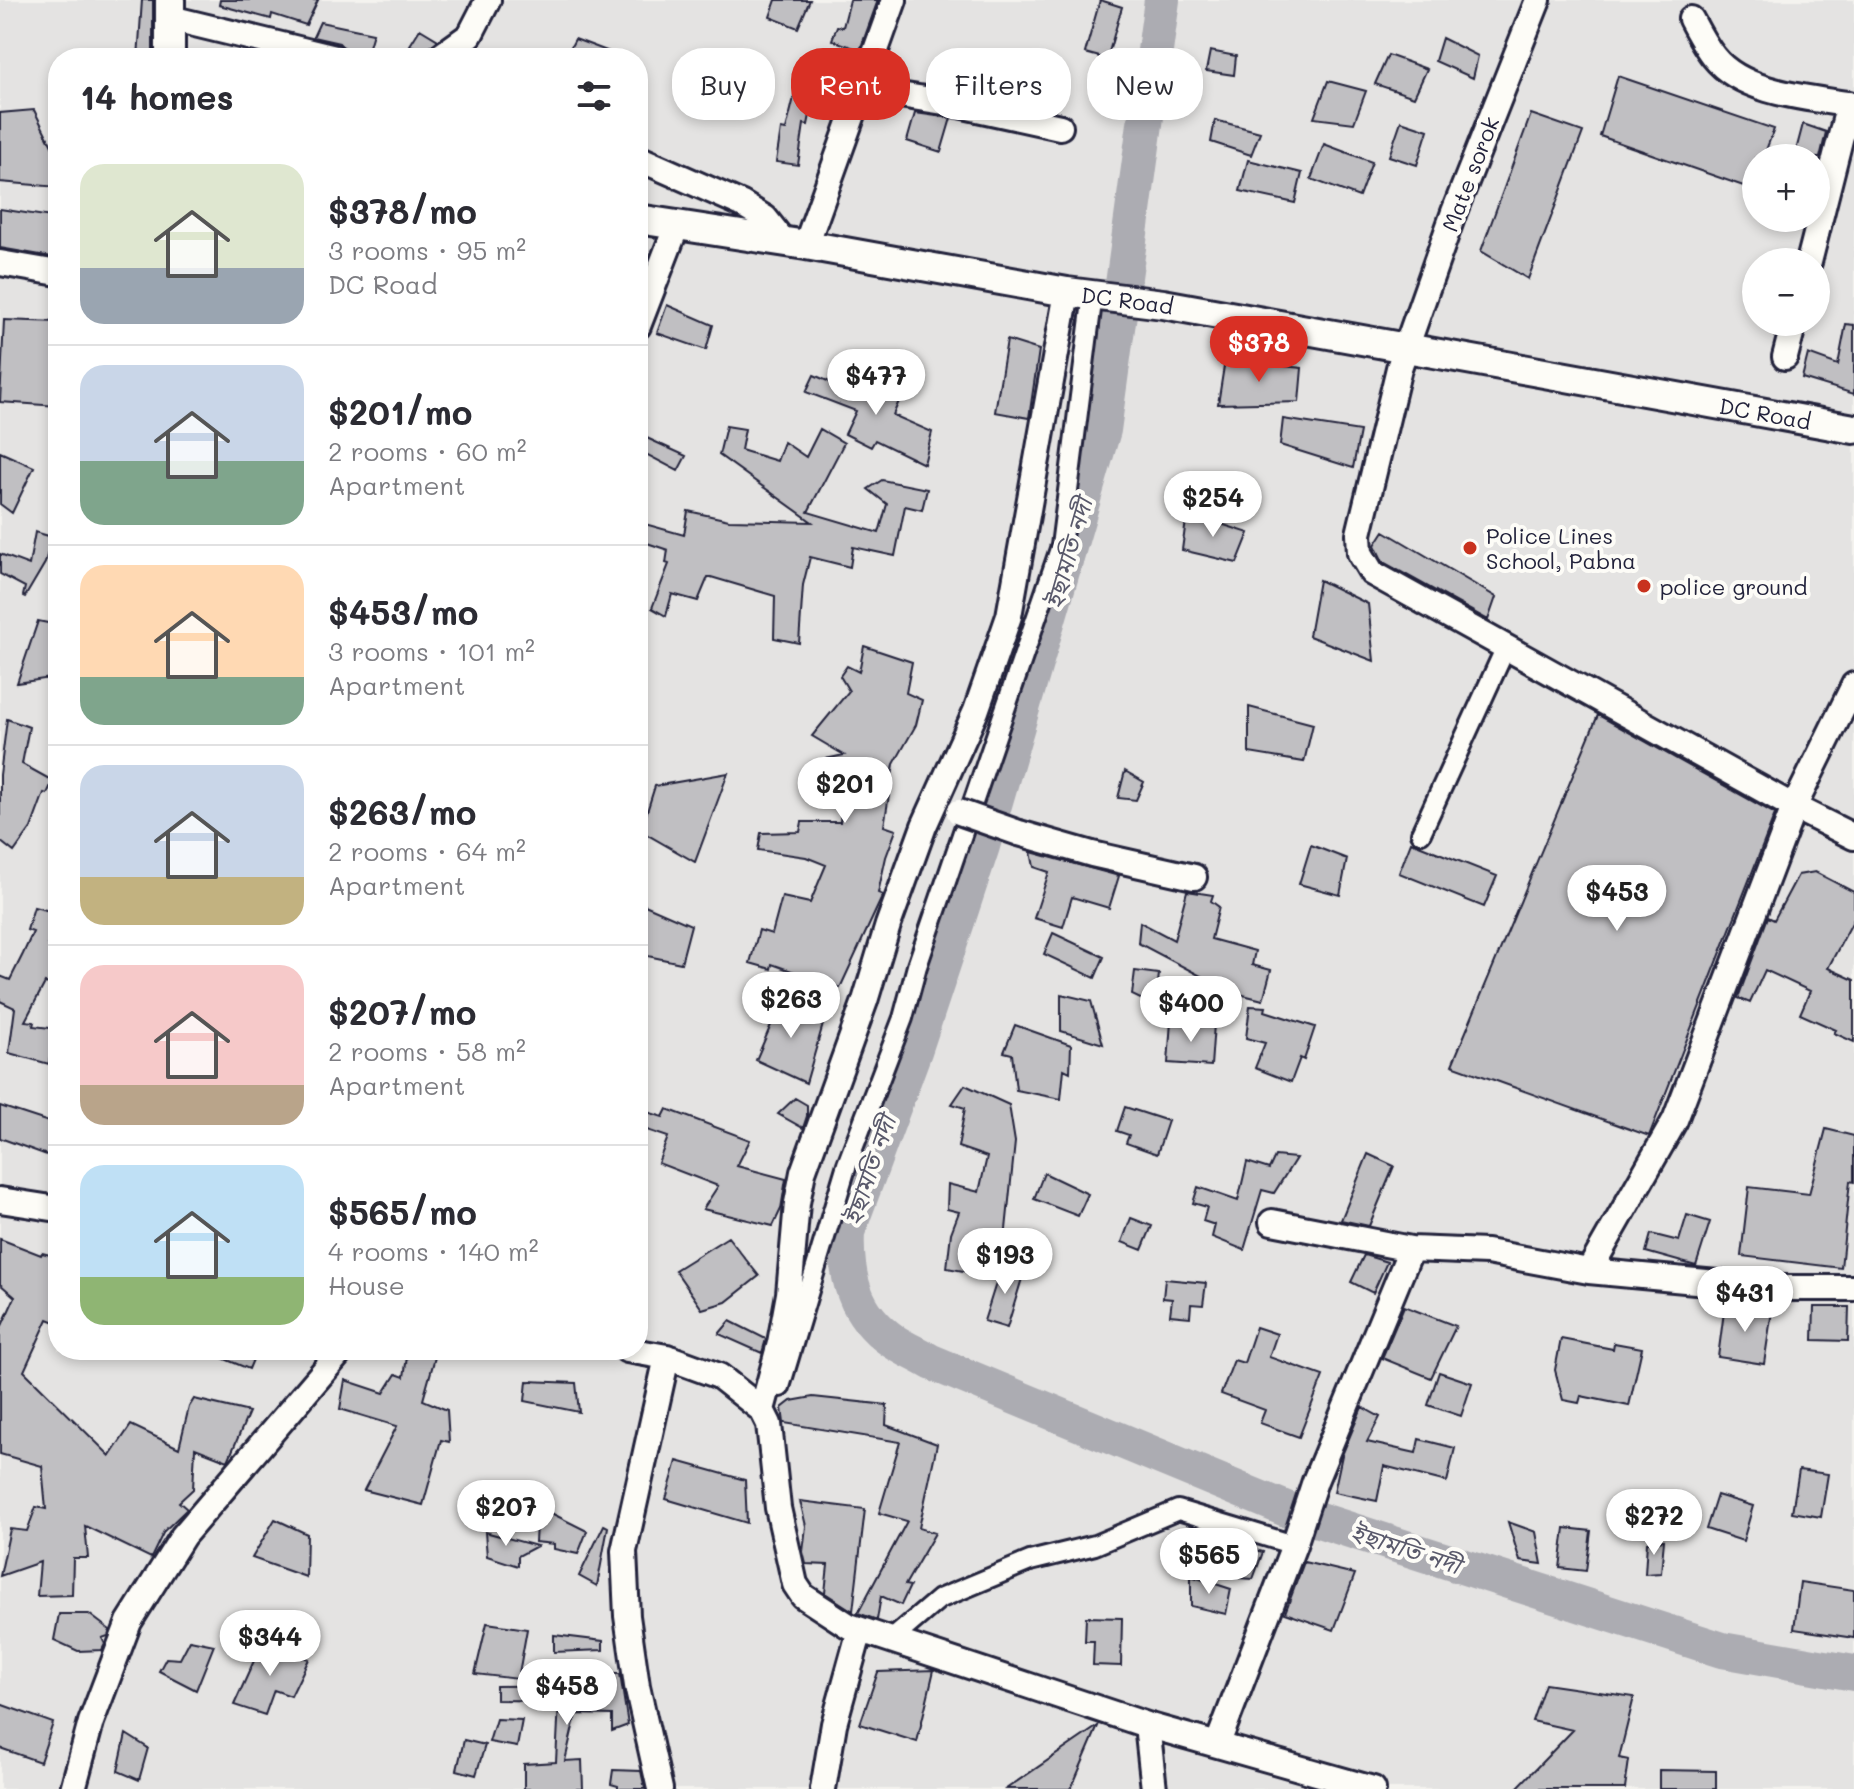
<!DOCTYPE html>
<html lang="en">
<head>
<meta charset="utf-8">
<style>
  :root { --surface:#fff; --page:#f7f7f7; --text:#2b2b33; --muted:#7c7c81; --line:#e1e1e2; --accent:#d93025 }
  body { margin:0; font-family:Mali,"Noto Sans Bengali",sans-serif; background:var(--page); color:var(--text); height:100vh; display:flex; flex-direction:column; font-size:30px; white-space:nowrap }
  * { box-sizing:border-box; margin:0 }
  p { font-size:26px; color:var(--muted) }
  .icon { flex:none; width:44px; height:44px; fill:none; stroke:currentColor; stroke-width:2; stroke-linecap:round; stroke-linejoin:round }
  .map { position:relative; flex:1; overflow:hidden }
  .panel { position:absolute; left:48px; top:48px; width:600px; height:1312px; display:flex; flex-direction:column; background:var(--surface); border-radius:32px; box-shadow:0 4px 12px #0003 }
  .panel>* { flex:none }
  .top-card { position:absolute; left:672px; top:48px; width:760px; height:72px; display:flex; gap:16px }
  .fabs { position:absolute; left:1742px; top:144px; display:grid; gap:16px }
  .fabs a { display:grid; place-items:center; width:88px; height:88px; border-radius:50%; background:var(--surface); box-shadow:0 4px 12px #0003; font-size:40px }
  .price { position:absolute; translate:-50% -68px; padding:0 18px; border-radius:28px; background:#fff; color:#222; font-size:26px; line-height:52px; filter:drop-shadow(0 2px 4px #0008) }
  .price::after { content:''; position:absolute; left:50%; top:48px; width:24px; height:18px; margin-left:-12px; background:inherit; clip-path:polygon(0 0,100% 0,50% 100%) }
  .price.on { background:var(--accent); color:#fff }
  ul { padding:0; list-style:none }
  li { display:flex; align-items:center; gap:24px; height:200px; padding:0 32px }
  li+li { border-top:2px solid var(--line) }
  li span { display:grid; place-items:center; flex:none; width:224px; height:160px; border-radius:24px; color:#555 }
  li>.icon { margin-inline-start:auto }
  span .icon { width:96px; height:96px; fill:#fffc; stroke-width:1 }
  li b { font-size:34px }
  h2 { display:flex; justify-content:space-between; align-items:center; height:96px; padding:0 32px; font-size:34px }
  .pill { padding:0 28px; border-radius:32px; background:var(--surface); box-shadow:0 4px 12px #0003; font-size:28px; line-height:72px }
  .pill.on { background:var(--accent); color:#fff }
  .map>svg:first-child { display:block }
  .built { fill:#e4e3e2; fill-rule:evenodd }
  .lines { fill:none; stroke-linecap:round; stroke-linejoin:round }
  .river { stroke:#acacb2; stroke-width:36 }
  .building { fill:#c0bfc2; stroke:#22223b; stroke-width:2 }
  .pedestrian-casing { stroke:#22223b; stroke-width:24 }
  .minor-casing { stroke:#22223b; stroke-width:30 }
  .tertiary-casing { stroke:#22223b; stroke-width:34 }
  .pedestrian { stroke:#fdfcf7; stroke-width:18 }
  .minor { stroke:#fdfcf7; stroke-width:24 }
  .tertiary { stroke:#fdfcf7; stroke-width:28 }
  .minor-bridge-casing { stroke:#22223b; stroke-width:30; stroke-linecap:butt }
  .minor-bridge { stroke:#fdfcf7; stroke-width:24 }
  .poi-dot { fill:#c8321e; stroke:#fdfcf7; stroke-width:3 }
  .labels { text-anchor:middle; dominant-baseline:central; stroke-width:8; stroke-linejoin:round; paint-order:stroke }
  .street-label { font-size:22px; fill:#22223b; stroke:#fdfcf7 }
  .poi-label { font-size:22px; fill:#22223b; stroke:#fdfcf7; text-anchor:start }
  .water-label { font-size:24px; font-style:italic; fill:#59596b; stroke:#fdfcf7 }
</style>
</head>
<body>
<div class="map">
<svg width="1854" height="1789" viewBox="0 0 1854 1789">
  <rect width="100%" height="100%" fill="#f4f3ef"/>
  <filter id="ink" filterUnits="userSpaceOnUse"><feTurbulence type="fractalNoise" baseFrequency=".0125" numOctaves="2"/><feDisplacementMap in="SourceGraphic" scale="16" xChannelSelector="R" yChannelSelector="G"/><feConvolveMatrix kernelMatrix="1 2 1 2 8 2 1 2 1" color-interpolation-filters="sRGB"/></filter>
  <g filter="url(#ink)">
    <path class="built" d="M0,0h1854v1789h-1854zM58,58h580v1292h-580zM1756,158h60v60h-60zM1756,262h60v60h-60z"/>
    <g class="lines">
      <path class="river" d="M1162,0l-59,430 -121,416 -68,205 -67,181c-2,44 7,82 46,109 12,8 26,14 38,21l360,149 431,139 132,23"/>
    </g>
    <path class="building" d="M142,0h11v58h-15z
      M220,0h98l-12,25 -34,-11 -1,5 -52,-14z
      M776,0h34l-12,28 -28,-11z
      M850,0h28l-18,50 -28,-10 5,-14 6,1z
      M1100,0l22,7 -15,52 -22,-6z
      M320,22l53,11 -7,24 -17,-3 -10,-11 -26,-6z
      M420,29l18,11 -14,12 -14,-7z
      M1442,38l36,18 -5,22 -38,-17z
      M575,39l45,17v2h-55z
      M1210,51l26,5 -2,19 -28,-4z
      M1388,55l39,14 -13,28 -39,-13z
      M970,63l52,27 -1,13 -58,-13z
      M1618,76l156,53 -11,29h-7v20l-4,11 -152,-53z
      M799,77l11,2 -2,15 6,1 -6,30 -4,-1 -6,41 -22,-3 5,-33 5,1z
      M1328,81l38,10 -12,32 -40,-5z
      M34,110l24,48v29l-58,-5v-69z
      M915,113l36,5 -10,34 -34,-11z
      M1531,114l52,18 -55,147 -47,-28z
      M1215,120l45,12 -9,23 -40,-13z
      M1401,121l27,9 -11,35 -28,-9z
      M1803,124l23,8 -6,26h-26z
      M1324,144l48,18 -13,35 -48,-18z
      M1248,160l54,13 -7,30 -55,-12z
      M0,209l58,9v40l-58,-10z
      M667,305l46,20 -7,25 -49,-17z
      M4,320l54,2v84l-58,-4z
      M1846,324l8,1v69l-52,-16 6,-24 30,11z
      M1007,340l32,10 -10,68 -34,-6z
      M1225,360l77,8 -3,34 -81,2z
      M814,375l43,19 5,-15 41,13 -10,23 39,17 -8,32 -49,-24 -4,7 -26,-13 11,-23 -50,-19z
      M1283,419l77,12 -7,37 -73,-23z
      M726,426l19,3 -4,21 36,11 7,-19 22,15 14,-28 24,14 -36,69 71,21 8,-29 -19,-15 14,-9 45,9 -5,21 -17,-4 -10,50 -42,-9 -3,20 -40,-10 -7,28 -4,58 -25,-5 1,-42 -64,-19h-3l-10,24 -26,-7 -6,22 -14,-8 17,-44 -3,-1 2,-13 -30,-10v-18l46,13 4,-24 41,9 83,2 -93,-67z
      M638,434l48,22 -8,15 -40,-21z
      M0,452l34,15 -22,46 -12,-9z
      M1187,513l62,20 -12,30 -55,-13z
      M1384,531l112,66 -8,23 -105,-58 -8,-17z
      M35,532l17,5 -7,26 -20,34 -2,-1 2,-9 -25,-13v-20l29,11z
      M1319,580l49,24 6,57 -65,-25z
      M38,621l20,4v52l-41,6z
      M864,646l48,16 -6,31 16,7 -6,25 -22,39 -10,62 12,4 -10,27 -8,36 5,2 -43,93 -68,-24 -1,5 -21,-6 9,-33 13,4 10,-37 28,6 16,-38 -20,-8 -48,-7 3,-17 39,-1 2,-10h38l2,-25 -36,-19 5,-16 33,-7 -32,-19 37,-45 -9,-15 7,-10 12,6z
      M1249,707l64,17 -9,38 -55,-9z
      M1598,715l177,99 -126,322 -197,-71z
      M7,719l22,8 -7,37 31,17 -6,13 -3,-1 -13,35 -17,24 -14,-11v-66z
      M1125,771l19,11 -8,18 -18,-2z
      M728,773l-33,89 -54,-31 14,-45z
      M1411,842l86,34 -13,31 -85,-34z
      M1311,845l36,14 -7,36 -41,-11z
      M1031,852l88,24 -10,32 -37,-11 -9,30 -29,-9 15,-46 -15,-5z
      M1815,872l39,20v27l-26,49 26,12v62l-20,-9 2,-3 -36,-16 10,-23 -45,-21 -15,33 -12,-5 30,-81 6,3 24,-45z
      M1187,891l26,4 -2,6 8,6 -8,32 44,12 -3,14 19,5 -8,30 -32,-8 -93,-49 2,-21 34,18z
      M638,902l53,23 -10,38 -43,-9z
      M34,907l24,6 -10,31 10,3v39l-13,-3 -20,38 9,1 -1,4 25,3v23l-7,-1 -2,13 -40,-11 6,-45 -15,-7v-25l10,4 13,-26 10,-22 -6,-2z
      M1053,933l51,24 -9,21 -51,-24z
      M1135,971l24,3 -4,32 -23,-11z
      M1061,994l30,7 12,43 -42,-13z
      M773,1001l53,13 -20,69 -50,-23 15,-35 -6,-2z
      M1250,1006l16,1 -1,4 50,16 -11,33 -4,-2 -9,24 -36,-14 10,-25 -19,-5z
      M1171,1021l43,3 -3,42 -43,-3z
      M1015,1025l56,20 -1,27 -6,-3 -3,30 -45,-9 -4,-36 -8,-2z
      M965,1085l44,20 6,37 -14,136 -54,-10 4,-35 8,-21 -12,-3 1,-25 31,8 8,-35 -29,-10 7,-39 -13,-4z
      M795,1098l12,7v11l-4,12 -25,-14z
      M0,1106l58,19v34l-58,-21z
      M1125,1107l43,14 -11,33 -31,-11 3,-8 -12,-4z
      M638,1109l25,8 4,-8 83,31 -13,26 49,13 -5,30 -8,17 -70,-17 15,-23 -60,-23 10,-26 -30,-10z
      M1826,1129l28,7v46l-4,-1 -9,87 -100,-12 8,-69 60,7z
      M1368,1154l26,12 -25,60 -28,-6z
      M1275,1156l21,2 -22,35 -12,-3 -18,60 -32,-13 3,-12 -12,-4 4,-14 -14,-4 5,-16 40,14 9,-39 22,7z
      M1044,1173l44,21 -10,22 -44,-17z
      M1687,1215l23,7 -14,44 -50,-14 5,-18 28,7z
      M1131,1218l21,8 -10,24 -20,-8z
      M728,1237l31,39 -33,26 -24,7 -27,-39z
      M0,1239l41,16 1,-2 16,4v66l-10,-4 -24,52 86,85 21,-31 48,23 10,-41 5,-8 55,13 -21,49 -33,-13 -2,41 -14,13 8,7 -23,22 -13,27 -66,-32 3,32h-15l-1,37 -35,1 3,-34 -40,14 10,-47 17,2 9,-24 10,2 -4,-43 -42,-12v-124l15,-33 -15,-13z
      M1364,1255l23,7 -14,31 -22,-11z
      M1012,1260l14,5 -19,63 -23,-7 13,-41 8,1z
      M1165,1279l41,4 -3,22 -12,-1 -1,13 -20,-2 2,-16 -9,-1z
      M1725,1304l47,7 -8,53 -46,-7z
      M1404,1306l52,20 -25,52 -49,-20z
      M1814,1307h35l-1,34 -35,-1z
      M730,1321l36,18 -4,14 -43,-19z
      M1256,1327l21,7 -8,23 54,19 -24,61 -39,-14 5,-13 -44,-16 13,-34 10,3z
      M1561,1339l52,10 1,-6 28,5 -13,58 -48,-10 -2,7 -16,-3 -8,-30z
      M203,1350h54l-8,19z
      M408,1350h29l-14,50 24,10 2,32 -8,-2 -18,65 -59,-15 33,-64 -57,-17 5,-29 39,13 12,-19 8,3z
      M1439,1372l33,11 -11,33 -33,-11z
      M527,1381l49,2 3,29 -54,-11z
      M813,1397l74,8 -1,20 51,19 -18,84 16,5 -30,52 5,1 -9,19 -20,-9 -4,24 -19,-7 49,-92 -28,-8 21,-71 -116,-19 -2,-15 9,-7z
      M1362,1407l18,10 -13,25 49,11 3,-14 36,9 -8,34 -63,-16 -7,35 -43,-9 8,-37z
      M677,1461l68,19 2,43 -81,-24z
      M1799,1470l29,4 -7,43 -29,-5z
      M1717,1495l36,11 -10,35 -37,-12z
      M800,1501l65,8 -12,102 -28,-18 3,-28 -22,-1 -3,-12 3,-26z
      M537,1506l50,25 -9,23 -24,-5v-5l-19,-2z
      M275,1519l32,15 -1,43 -54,-19z
      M1508,1522l28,10 6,32 -22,-3z
      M604,1525l4,2 -11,59 -18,-10z
      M1565,1528l26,3 -5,40 -26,-3z
      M485,1532l52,14 -19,10v10l-31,-10z
      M1664,1540l-3,33 -16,1 2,-32z
      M1235,1545l28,7 -10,27 -29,-2z
      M1304,1562l51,12 -21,56 -49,-17z
      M1191,1576l40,13 -5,25 -35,-8z
      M1800,1582l54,8v48l-60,-9z
      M59,1614h30l21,16 -2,6 -6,2 3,6 -3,6 -24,1 -24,-11z
      M1086,1617l36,1 -1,48 -28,-1 1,-24h-9z
      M487,1623l40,6 -9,50 -43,-5z
      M554,1635l49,6v9l-49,2z
      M190,1640l24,5 -18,45 -37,-19 7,-13 14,1z
      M262,1643l47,16 -18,37 -17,-6 -9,25 -31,-10z
      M934,1670l-17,72 -57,-18 18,-52z
      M611,1674h9l8,51 -16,6v-16l-36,-1 -11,47 17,-1 1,29h-59v-25l32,-2 3,-61 -63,-1v-14l96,-1v10l19,-1z
      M1545,1684l89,13 -15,61 10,2 -4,29h-109l57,-59 -41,-9z
      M0,1704l53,19 -13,39 -40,-14z
      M496,1719l26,1 -5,27 -28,-5z
      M1098,1726l-27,63h-65z
      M126,1734l22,14 -9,32 -21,-9z
      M464,1740l21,5 -9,30 -19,-5z
      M613,1770l28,1 4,18h-27v-3l-7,-2z
      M1659,1770l57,1v18h-57z"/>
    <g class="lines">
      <defs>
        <path id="pedestrian" d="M1421,833l85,-186
          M780,1387l67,-223 56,-146 14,-52 144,-420 32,-252
          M890,1641l49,-42 91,-38 65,-16 83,-35 116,35"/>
        <path id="minor" d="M1538,0l-84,212 -55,156 -40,166 1,19 12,20 422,234 60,30
          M170,18l165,40
          M1691,19c7,13 14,27 23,38 29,37 97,41 140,48
          M438,58l32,-23 18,-35
          M862,89l88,14 110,24
          M638,158l104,46 23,14 19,24
          M806,245l88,-245
          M1809,262l40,-158
          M0,263l58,10
          M638,326l39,-101
          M1785,357l9,-35
          M1019,833l73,21 102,23
          M0,1200l58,9
          M1272,1222l139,27 76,3 102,19 181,17h84
          M1589,1271l86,-151 119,-313 60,-122
          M627,1350l40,7 52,19 43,34 7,14 9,84 17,76 8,12 46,30 298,99 226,64
          M762,1410l18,-67 9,-49 8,-91 6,-31 62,-171 23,-76 36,-99 52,-115 33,-95 58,-324
          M1147,1725l7,64
          M1218,1743l76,-198 21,-64 96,-232
          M73,1789l18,-67 38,-100 54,-86 159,-186
          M660,1789l-23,-103 -10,-70 -3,-65 43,-194
          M823,1789l11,-65 26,-94"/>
        <g id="tertiary">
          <path d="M170,0v58"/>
          <path id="s1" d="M638,219l168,26 261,47 96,12 691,125"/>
        </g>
      </defs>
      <use href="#pedestrian" class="pedestrian-casing"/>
      <use href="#minor" class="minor-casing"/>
      <use href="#tertiary" class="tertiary-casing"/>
      <use href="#pedestrian" class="pedestrian"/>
      <use href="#minor" class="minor"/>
      <use href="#tertiary" class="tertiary"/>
      <defs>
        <path id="minor-bridge" d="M959,812l60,21"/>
      </defs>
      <use href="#minor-bridge" class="minor-bridge-casing"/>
      <use href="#minor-bridge" class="minor-bridge"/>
    </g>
  </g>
  <g class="poi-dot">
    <circle cx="1470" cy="548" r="8"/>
    <circle cx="1644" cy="586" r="8"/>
  </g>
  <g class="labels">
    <g class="street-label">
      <text transform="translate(1470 174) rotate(-69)">Mate sorok</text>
      <text stroke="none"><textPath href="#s1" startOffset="496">DC Road</textPath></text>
      <text stroke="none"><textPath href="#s1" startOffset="1144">DC Road</textPath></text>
    </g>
    <g class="poi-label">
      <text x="1486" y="535">Police Lines<tspan x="1486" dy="25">School, Pabna</tspan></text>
      <text x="1660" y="586">police ground</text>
    </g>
    <g class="water-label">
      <text transform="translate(1068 553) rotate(-74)">ইছামতি নদী</text>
      <text transform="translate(869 1170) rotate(-71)">ইছামতি নদী</text>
      <text transform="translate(1406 1548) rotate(18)">ইছামতি নদী</text>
    </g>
  </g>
</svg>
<div class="fabs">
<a>+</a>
<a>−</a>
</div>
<b class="price on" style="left:1259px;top:384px">$378</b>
<b class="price" style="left:876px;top:417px">$477</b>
<b class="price" style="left:1213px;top:539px">$254</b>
<b class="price" style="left:845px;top:825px">$201</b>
<b class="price" style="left:1617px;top:933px">$453</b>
<b class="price" style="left:791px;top:1040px">$263</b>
<b class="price" style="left:1191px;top:1044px">$400</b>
<b class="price" style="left:1005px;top:1296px">$193</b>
<b class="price" style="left:1745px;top:1334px">$431</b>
<b class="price" style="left:506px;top:1548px">$207</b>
<b class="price" style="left:1654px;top:1557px">$272</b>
<b class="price" style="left:1209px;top:1596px">$565</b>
<b class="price" style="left:270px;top:1678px">$344</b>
<b class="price" style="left:567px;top:1727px">$458</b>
<div class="top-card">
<a class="pill">Buy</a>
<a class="pill on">Rent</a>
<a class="pill">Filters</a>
<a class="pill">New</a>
</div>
<section class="panel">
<h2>14 homes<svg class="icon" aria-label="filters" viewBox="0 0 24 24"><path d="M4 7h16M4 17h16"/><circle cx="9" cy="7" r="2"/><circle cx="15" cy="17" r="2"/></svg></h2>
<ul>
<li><span style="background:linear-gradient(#dfe7d0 65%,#9aa5b1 0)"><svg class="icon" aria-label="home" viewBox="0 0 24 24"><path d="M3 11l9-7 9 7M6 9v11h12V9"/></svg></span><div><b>$378/mo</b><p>3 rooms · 95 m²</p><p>DC Road</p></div></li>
<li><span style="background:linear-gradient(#c9d6e8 60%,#7fa58c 0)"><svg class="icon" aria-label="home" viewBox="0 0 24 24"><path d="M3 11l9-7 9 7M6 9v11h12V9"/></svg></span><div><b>$201/mo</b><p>2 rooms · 60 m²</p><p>Apartment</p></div></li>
<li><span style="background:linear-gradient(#ffd9b3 70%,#7fa58c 0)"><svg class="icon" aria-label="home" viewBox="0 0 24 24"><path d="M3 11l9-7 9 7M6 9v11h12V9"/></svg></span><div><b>$453/mo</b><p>3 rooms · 101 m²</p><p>Apartment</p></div></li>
<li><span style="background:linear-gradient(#c9d6e8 70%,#c2b280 0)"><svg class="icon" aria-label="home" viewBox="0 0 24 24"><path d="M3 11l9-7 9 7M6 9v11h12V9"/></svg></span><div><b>$263/mo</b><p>2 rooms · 64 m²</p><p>Apartment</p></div></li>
<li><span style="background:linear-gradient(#f6c9c9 75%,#b9a48a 0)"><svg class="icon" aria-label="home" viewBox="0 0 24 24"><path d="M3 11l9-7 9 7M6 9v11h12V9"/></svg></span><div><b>$207/mo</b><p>2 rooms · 58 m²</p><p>Apartment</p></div></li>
<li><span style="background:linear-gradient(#bfe0f5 70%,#8fb573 0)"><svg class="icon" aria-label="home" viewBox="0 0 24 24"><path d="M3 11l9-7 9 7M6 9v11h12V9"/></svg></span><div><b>$565/mo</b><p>4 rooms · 140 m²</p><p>House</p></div></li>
</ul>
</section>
</div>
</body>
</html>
